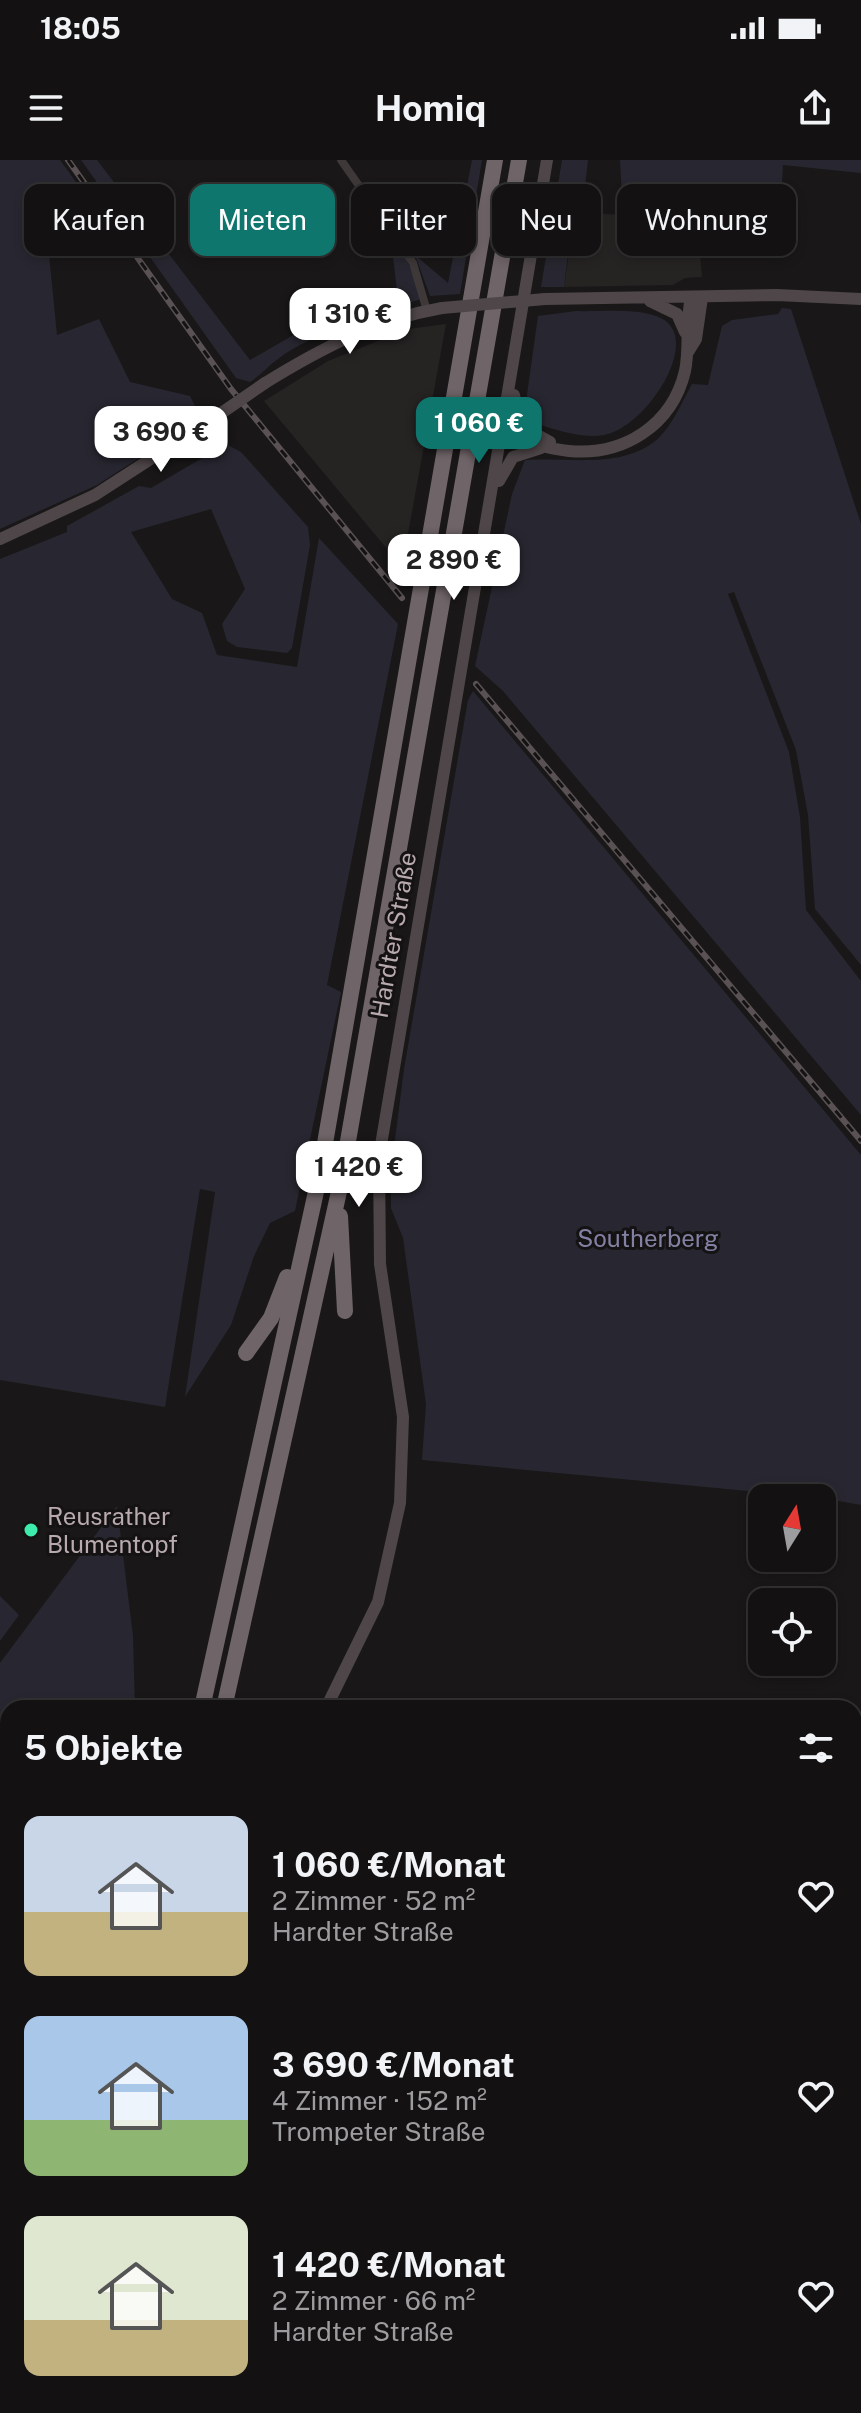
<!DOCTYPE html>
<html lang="de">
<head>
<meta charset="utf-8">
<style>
  :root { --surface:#131111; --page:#1c1a1a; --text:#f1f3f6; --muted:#9d9d9f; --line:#323131; --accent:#0f766e }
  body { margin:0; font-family:"Public Sans",sans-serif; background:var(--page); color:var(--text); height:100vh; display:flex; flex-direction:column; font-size:30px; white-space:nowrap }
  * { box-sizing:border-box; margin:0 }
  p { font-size:26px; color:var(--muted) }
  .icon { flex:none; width:44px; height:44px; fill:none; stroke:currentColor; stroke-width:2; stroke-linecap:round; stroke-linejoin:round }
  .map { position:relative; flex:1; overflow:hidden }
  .details { position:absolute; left:0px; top:1540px; width:862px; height:714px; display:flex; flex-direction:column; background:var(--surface); border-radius:24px 24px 0 0; box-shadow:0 4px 12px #0003,0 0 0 2px var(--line) }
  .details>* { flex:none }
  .banner { position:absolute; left:24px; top:24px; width:814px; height:72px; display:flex; gap:16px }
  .needle { width:52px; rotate:11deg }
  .fabs { position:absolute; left:748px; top:1324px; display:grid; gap:16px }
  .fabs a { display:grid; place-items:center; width:88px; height:88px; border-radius:16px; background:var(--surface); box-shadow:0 4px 12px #0003,0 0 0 2px var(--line); font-size:40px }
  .price { position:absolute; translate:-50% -68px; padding:0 18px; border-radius:16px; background:#fff; color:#222; font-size:26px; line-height:52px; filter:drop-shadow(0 2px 4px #0008) }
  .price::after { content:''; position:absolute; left:50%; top:48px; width:24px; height:18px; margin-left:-12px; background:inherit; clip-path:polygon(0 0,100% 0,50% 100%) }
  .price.active { background:var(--accent); color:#fff }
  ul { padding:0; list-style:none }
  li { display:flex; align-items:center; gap:24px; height:200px; padding:0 24px }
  li span { display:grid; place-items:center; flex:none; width:224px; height:160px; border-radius:16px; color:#555 }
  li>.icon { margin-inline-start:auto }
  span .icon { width:96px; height:96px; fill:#fffc; stroke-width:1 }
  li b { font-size:34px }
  h2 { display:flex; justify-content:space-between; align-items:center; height:96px; padding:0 24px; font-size:34px }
  .tag { padding:0 28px; border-radius:16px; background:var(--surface); box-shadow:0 4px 12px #0003,0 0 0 2px var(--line); font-size:28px; line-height:72px }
  .tag.active { background:var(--accent); color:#fff }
  .status { display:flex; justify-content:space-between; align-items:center; height:56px; padding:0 40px; background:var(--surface); direction:ltr }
  .status svg { height:22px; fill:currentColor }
  header { display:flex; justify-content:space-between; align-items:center; height:104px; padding:0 24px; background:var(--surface); font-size:36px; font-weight:700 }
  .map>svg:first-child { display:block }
  .built { fill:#262323 }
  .green { fill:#282731 }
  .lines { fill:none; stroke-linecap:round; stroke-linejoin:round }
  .street { stroke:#3e3839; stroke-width:8 }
  .secondary { stroke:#4e4648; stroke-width:12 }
  .highway { stroke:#6f6467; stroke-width:16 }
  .rail-casing { stroke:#595153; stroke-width:6 }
  .rail { stroke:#141212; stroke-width:3; stroke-dasharray:9; stroke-linecap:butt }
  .secondary-bridge { stroke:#4e4648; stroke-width:12 }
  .poi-dot { fill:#3debad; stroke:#141212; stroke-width:3 }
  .labels { text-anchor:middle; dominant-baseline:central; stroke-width:6; stroke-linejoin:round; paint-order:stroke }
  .street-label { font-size:24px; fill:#b8aaaf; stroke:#141212 }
  .park-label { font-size:24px; fill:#8381a3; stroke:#141212 }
  .poi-label { font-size:24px; fill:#b8aaaf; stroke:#141212; text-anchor:start }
</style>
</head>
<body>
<div class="status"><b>18:05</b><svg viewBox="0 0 49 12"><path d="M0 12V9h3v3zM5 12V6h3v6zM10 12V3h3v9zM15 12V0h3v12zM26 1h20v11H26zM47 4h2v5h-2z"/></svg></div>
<header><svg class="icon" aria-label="menu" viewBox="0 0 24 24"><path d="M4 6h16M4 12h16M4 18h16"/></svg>Homiq<svg class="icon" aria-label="share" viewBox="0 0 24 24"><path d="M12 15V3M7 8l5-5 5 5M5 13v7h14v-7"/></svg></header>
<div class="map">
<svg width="861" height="2253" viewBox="0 0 861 2253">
  <rect width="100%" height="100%" fill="#191717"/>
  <path class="built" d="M575,52l48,3 75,12 4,50 -17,1 -12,7 -109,2z
    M446,164l-44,243 -138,-166 64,-40 80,-32z
    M854,1565l7,3 -1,58 -6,-2z"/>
  <path class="green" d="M0,0h60l21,29 -36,25 12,121 42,-16 31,63 60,14 11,22 -104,67 -97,44z
    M81,0h16l153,200 92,-53 55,-17 -7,-58 22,38 9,29c-40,12 -111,35 -143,60 -10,7 -17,16 -28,23l-14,-4z
    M472,0h10l-22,134 -30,2 -15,-41 33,28z
    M562,0h26l-3,27 -13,32 -8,68h-23z
    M620,0h241v13l-78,-8 -4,70 -156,-20z
    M643,71l39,4 -1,19 -39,-4z
    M782,148l9,1 70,215v441l-46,-56 -7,-94 -12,-65 -62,-158 -6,2 61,158 11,65 6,93 55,71v134l-358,-424 -28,-25 37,-172 13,-34c42,-3 93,9 129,-18 17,-13 28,-40 38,-58l16,1 14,-59 10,-6 46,-6z
    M576,151c24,1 56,-3 80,5 52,17 -9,112 -52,119 -25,4 -49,-6 -73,-13l-6,-13 13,-93z
    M226,284l15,8 67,75 2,18 -18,103 -5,5 -50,-6 -10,-6 -5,-17 23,-35 -34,-80 -80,23 41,67 30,14 15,42 80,12 22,-129 79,86 -71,361 14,7 -46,219 -25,12 -16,33 -23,69 -46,72 30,-205 -15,-3 -35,218 -165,-27v-821l67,-27v-6l72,-40 12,2z
    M473,531l388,464v350l-39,-7 -400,-38 4,-56 -23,-166 -12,-30v-37l13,-102 64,-369z
    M117,1346l16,130 2,72h-127v46l-8,-9v-82z
    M0,1436l19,19 -19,26z
    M8,1632v43l-6,8 -2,-41z
    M8,1689v557h10l-1,7h-17v-555z"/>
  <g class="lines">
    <path class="street" d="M341,0l72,103 14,48
      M854,1629l7,2
      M854,1968l7,2
      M854,2223l7,3
      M539,2246l12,7
      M363,2253l3,-7
      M595,2253l7,-3 12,3"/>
    <path class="secondary" d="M545,139l232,-4 84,4
      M650,141l27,13 8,18
      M688,192l8,-13 6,-41
      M265,223c55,-34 112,-64 177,-75
      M514,235l7,31 29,16
      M502,278c23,2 44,11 67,13 54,5 103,-25 116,-80 5,-24 0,-48 6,-73
      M499,321l14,-24 28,-9
      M0,379l95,-44 122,-79
      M326,1548l52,-106 22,-99 3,-86 -23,-153 -1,-107 168,-997
      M854,1947l7,-37
      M101,2253l2,-7
      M752,2253l3,-7"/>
    <path class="highway" d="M340,1056l5,95
      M246,1193l25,-35 16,-41
      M202,1548l117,-530 176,-1018
      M224,1548l116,-521 179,-1027
      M44,2253l2,-7
      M69,2253l1,-7"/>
    <defs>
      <path id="rail" d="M68,0l163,229 171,209
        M476,524l385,457"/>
    </defs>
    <use href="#rail" class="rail-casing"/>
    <use href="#rail" class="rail"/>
    <path class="secondary-bridge" d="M442,148l103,-9
      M217,256l48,-33"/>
  </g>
  <circle class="poi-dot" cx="31" cy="1370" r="8"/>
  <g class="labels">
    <g class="street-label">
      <text transform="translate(393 775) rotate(-80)">Hardter Straße</text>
    </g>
    <g class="park-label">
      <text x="648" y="1078">Southerberg</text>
    </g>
    <g class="poi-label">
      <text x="47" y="1356">Reusrather<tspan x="47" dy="28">Blumentopf</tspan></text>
    </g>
  </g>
</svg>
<div class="fabs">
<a><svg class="needle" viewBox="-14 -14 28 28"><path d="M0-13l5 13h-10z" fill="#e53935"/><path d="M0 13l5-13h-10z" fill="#9d9d9f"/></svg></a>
<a><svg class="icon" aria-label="locate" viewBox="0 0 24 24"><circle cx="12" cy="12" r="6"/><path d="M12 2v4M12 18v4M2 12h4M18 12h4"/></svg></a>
</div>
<b class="price" style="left:350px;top:196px">1 310 €</b>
<b class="price active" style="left:479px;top:305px">1 060 €</b>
<b class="price" style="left:161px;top:314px">3 690 €</b>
<b class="price" style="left:454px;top:442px">2 890 €</b>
<b class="price" style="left:359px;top:1049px">1 420 €</b>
<div class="banner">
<a class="tag">Kaufen</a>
<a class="tag active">Mieten</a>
<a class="tag">Filter</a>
<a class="tag">Neu</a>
<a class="tag">Wohnung</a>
</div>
<section class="details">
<h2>5 Objekte<svg class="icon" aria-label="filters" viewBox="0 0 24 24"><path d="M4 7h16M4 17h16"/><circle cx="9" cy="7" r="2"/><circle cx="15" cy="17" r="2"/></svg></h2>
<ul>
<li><span style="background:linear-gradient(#c9d6e8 60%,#c2b280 0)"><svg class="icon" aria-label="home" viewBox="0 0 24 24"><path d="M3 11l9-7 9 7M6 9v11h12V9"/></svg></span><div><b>1 060 €/Monat</b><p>2 Zimmer · 52 m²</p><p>Hardter Straße</p></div><svg class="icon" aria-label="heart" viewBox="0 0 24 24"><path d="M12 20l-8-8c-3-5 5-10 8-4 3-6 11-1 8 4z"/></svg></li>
<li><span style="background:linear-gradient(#a9c7e8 65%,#8fb573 0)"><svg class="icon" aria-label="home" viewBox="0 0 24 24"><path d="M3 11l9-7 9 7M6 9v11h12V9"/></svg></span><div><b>3 690 €/Monat</b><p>4 Zimmer · 152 m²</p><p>Trompeter Straße</p></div><svg class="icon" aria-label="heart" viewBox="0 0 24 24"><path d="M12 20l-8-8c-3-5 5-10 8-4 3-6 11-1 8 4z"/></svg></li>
<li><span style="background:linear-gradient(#dfe7d0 65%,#c2b280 0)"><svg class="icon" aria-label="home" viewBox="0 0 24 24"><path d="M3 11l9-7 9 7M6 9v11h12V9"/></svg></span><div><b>1 420 €/Monat</b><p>2 Zimmer · 66 m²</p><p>Hardter Straße</p></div><svg class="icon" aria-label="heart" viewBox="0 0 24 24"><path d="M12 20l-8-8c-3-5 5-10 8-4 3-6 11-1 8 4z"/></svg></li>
</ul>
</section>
</div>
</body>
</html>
